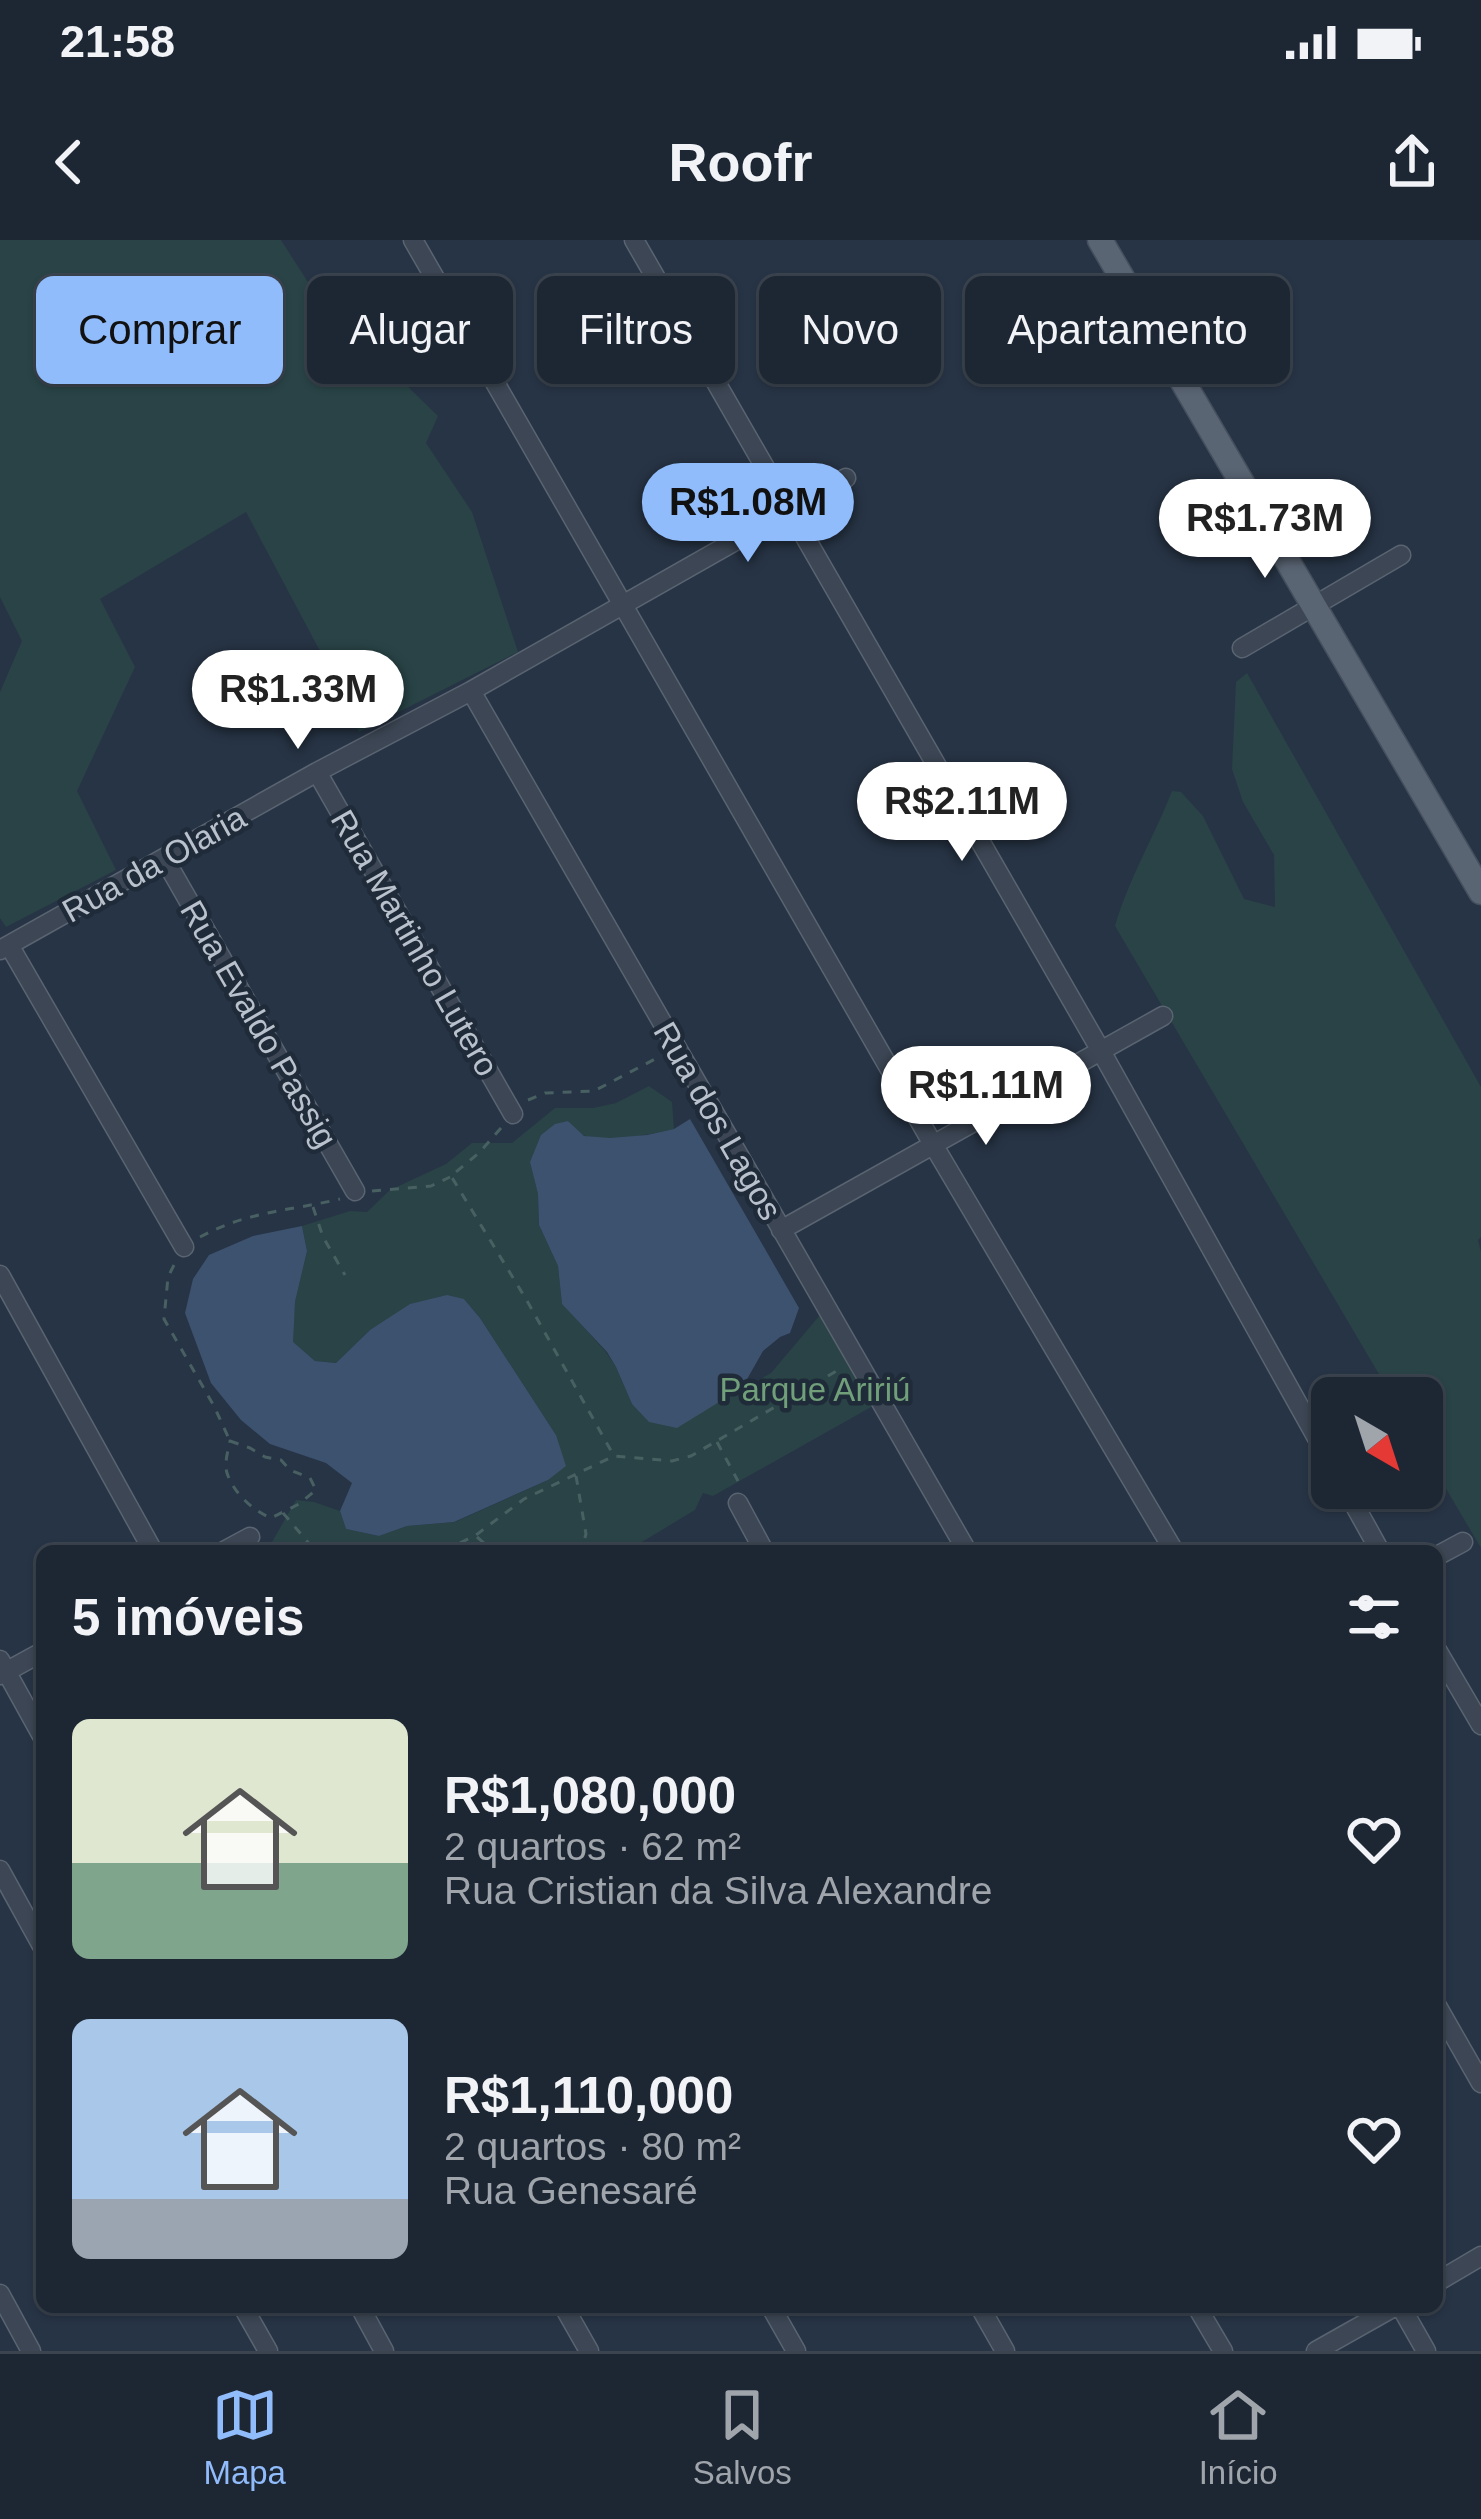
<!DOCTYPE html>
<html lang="pt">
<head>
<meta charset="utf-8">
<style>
  :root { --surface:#1d2734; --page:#2a3340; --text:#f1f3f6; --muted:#a0a5ac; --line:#3b444f; --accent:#91bcfb }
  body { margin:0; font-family:Arial,sans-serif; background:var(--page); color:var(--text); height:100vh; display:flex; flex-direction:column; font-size:45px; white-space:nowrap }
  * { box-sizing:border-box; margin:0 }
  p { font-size:39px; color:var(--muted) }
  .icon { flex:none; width:66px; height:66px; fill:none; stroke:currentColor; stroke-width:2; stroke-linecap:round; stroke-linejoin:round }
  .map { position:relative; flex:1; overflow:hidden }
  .side { position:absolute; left:36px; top:1305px; width:1407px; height:768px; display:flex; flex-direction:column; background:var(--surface); border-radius:18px; box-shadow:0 3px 9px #0004,0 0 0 3px var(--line) }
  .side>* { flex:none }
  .banner { position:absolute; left:36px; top:36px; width:1410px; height:108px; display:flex; gap:24px }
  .needle { width:78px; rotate:141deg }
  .controls { position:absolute; left:1311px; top:1137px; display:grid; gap:24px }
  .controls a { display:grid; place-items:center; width:132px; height:132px; border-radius:18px; background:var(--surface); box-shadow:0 3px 9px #0004,0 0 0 3px var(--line); font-size:60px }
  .price { position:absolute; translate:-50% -102px; padding:0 27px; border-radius:42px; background:#fff; color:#222; font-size:39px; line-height:78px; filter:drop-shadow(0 3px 6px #0008) }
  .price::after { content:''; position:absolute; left:50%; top:72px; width:36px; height:27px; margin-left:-18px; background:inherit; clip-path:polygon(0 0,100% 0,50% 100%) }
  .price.active { background:var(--accent); color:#111 }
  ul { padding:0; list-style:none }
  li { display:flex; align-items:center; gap:36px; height:300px; padding:0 36px }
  li span { display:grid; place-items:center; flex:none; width:336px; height:240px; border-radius:18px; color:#555 }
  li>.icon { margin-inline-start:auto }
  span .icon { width:144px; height:144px; fill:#fffc; stroke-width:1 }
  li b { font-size:51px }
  h2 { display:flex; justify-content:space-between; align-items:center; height:144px; padding:0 36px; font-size:51px }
  .tag { padding:0 42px; border-radius:18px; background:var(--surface); box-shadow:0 3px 9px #0004,0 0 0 3px var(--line); font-size:42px; line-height:108px }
  .tag.active { background:var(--accent); color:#111 }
  .status { display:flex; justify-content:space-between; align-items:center; height:84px; padding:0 60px; background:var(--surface); direction:ltr }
  .status svg { height:33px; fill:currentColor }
  header { display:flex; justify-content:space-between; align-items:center; height:156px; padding:0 36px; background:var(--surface); font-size:54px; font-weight:800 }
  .dock { display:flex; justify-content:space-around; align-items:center; height:168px; border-top:3px solid var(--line); background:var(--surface); font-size:33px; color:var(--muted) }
  .dock a { display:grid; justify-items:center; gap:6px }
  .dock .active { color:var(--accent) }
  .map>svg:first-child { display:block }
  .green { fill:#294346 }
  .water { fill:#3d526e }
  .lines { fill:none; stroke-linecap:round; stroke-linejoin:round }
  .minor-casing { stroke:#5a6471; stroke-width:21 }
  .major-casing { stroke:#454f5d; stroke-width:27 }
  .path { stroke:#486061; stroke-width:3; stroke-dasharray:9 9; stroke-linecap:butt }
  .minor { stroke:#3c4654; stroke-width:18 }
  .major { stroke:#5a6574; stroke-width:24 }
  .labels { text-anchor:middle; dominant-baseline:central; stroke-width:9; stroke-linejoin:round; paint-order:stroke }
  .street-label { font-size:33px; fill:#b9c1cd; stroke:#202b3a }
  .park-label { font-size:33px; fill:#709f7a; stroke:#202b3a }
</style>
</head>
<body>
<div class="status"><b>21:58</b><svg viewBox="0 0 49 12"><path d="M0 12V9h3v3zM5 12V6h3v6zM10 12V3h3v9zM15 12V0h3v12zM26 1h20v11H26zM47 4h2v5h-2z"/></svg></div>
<header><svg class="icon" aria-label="back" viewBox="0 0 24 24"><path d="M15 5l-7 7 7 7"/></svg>Roofr<svg class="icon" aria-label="share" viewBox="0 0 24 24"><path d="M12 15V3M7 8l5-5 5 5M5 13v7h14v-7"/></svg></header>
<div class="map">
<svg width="1481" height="2111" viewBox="0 0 1481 2111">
  <rect width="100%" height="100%" fill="#273445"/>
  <path class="green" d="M0,0h281l59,92 60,47 38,37 -12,27 46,69 46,140 -159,80 -29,-62 -84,-158 -146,87 35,68 -58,124 39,79 -110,57 -6,-9v-226l22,-51 -22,-44z
    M1247,433l234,414v150l-3,3 3,12v296l-59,-100v-50h-29l-278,-472c14,-48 39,-89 57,-135l9,1 22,24 41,83 31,8 -1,-52 -31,-53 -11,-33 4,-87z
    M649,846l23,16 2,27c-22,5 -70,16 -91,6 -6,-3 -10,-9 -15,-14l-38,41 8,32 1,31 19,41 4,37 44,49 10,15 16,37 42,23 97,-54 49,-58 53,91 -160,90 -10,-3 -8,17 -68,41h-355v-9l24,-42 18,2 26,9 6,18 33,7 28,-10 48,-4 93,-42 8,-45 -76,-117 -16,-19 -94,31 -34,33 -21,-2 -23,-19 3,-40 12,-51 -5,-25 48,-15 17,1 23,-22 56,-26 26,-21h40l43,-35h38l23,-5z"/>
  <path class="water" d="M690,879l109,189 -9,25 -10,4 -17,14 -21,37 -65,40 -28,-6 -17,-18 -16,-37 -9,-15 -45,-48 -4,-38 -19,-41 -1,-31 -8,-32 11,-27 14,-11 13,-3 16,15 26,2 37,-3 27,-6z
    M302,986l5,25 -12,51 -2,40 22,19 21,2 34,-33 40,-26 37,-9 17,4 16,19 76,117 10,31 -18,14 -94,42 -47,4 -28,10 -33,-7 -6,-18 12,-28 -26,-20 -56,-19 -29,-24 -30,-37 -26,-70 8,-34 16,-24 44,-19z"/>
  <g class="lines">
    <defs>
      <path id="minor" d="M413,0l521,906 240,405
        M634,0l467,811 231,414
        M1242,408l159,-93
        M471,451l496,860
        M317,532l196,342
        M164,618l191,333
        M9,705l175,302
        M0,710l317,-178 154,-81 375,-213
        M781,990l382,-214
        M0,1035l153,276
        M1345,1248l35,63
        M738,1263l26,48
        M224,1311l26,-14
        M1437,1316l26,-14
        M1437,1410l44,75
        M0,1420l42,76
        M0,1435l42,-23
        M0,1630l42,76
        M1437,1766l44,77
        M1437,2042l44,-26
        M0,2054l31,57
        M243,2067l25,44
        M360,2067l24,44
        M564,2067l25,44
        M771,2067l25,44
        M980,2067l25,44
        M1197,2067l26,44
        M1401,2067l25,44
        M1316,2111l78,-44"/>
      <path id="major" d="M1100,0l381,652"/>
    </defs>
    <use href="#minor" class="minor-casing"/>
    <use href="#major" class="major-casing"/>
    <path class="path" d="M528,860l17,-7 49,-2 65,-34
      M501,888l-22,25 -28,23 75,123 88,157 58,5 19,-5 149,-87
      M372,951l59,-5 19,-9
      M313,967l10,30 22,38
      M200,997c48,-26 89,-26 140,-38
      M174,1025l-6,12 -4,42 50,87 16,35
      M230,1201l20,7 15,9 16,3 9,10 20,8 6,12 -17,14 -28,14c-18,-7 -38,-26 -44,-45 -3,-10 1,-22 3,-32z
      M717,1202l21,39
      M576,1236l10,58 -5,17
      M283,1273l29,34 13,4
      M477,1297l16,14
      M444,1311l32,-16 48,-36 88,-42"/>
    <use href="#minor" class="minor"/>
    <use href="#major" class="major"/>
  </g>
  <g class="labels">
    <g class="street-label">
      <text transform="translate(154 624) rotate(-29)">Rua da Olaria</text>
      <text transform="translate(415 703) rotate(60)">Rua Martinho Lutero</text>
      <text transform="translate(259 784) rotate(60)">Rua Evaldo Passig</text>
      <text transform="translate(718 881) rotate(60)">Rua dos Lagos</text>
    </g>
    <g class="park-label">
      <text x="815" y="1149">Parque Aririú</text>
    </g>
  </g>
</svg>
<div class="controls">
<a><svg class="needle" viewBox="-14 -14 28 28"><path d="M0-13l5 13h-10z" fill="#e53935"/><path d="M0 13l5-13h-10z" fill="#a0a5ac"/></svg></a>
</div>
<b class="price active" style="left:748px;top:325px">R$1.08M</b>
<b class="price" style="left:1265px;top:341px">R$1.73M</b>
<b class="price" style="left:298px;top:512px">R$1.33M</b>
<b class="price" style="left:962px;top:624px">R$2.11M</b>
<b class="price" style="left:986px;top:908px">R$1.11M</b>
<div class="banner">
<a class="tag active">Comprar</a>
<a class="tag">Alugar</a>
<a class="tag">Filtros</a>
<a class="tag">Novo</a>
<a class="tag">Apartamento</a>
</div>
<section class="side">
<h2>5 imóveis<svg class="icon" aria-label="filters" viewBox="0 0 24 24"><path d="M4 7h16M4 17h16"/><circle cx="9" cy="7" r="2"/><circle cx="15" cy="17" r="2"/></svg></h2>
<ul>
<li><span style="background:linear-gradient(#dfe7d0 60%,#7fa58c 0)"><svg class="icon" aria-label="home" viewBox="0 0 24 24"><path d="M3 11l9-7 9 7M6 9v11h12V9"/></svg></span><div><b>R$1,080,000</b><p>2 quartos · 62 m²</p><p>Rua Cristian da Silva Alexandre</p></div><svg class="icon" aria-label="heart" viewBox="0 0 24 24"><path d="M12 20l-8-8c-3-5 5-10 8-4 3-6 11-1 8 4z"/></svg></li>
<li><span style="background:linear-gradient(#a9c7e8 75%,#9aa5b1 0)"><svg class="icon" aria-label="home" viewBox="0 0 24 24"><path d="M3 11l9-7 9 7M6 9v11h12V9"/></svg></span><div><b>R$1,110,000</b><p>2 quartos · 80 m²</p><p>Rua Genesaré</p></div><svg class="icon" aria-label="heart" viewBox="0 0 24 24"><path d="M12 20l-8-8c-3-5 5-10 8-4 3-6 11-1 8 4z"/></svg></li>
</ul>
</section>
</div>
<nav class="dock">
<a class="active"><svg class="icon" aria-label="map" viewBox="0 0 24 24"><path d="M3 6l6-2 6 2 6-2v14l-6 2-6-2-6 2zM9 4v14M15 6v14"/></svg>Mapa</a>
<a><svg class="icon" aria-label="saved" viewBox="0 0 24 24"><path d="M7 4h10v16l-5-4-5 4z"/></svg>Salvos</a>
<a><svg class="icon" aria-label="home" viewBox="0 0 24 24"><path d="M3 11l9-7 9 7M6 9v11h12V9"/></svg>Início</a>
</nav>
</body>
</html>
